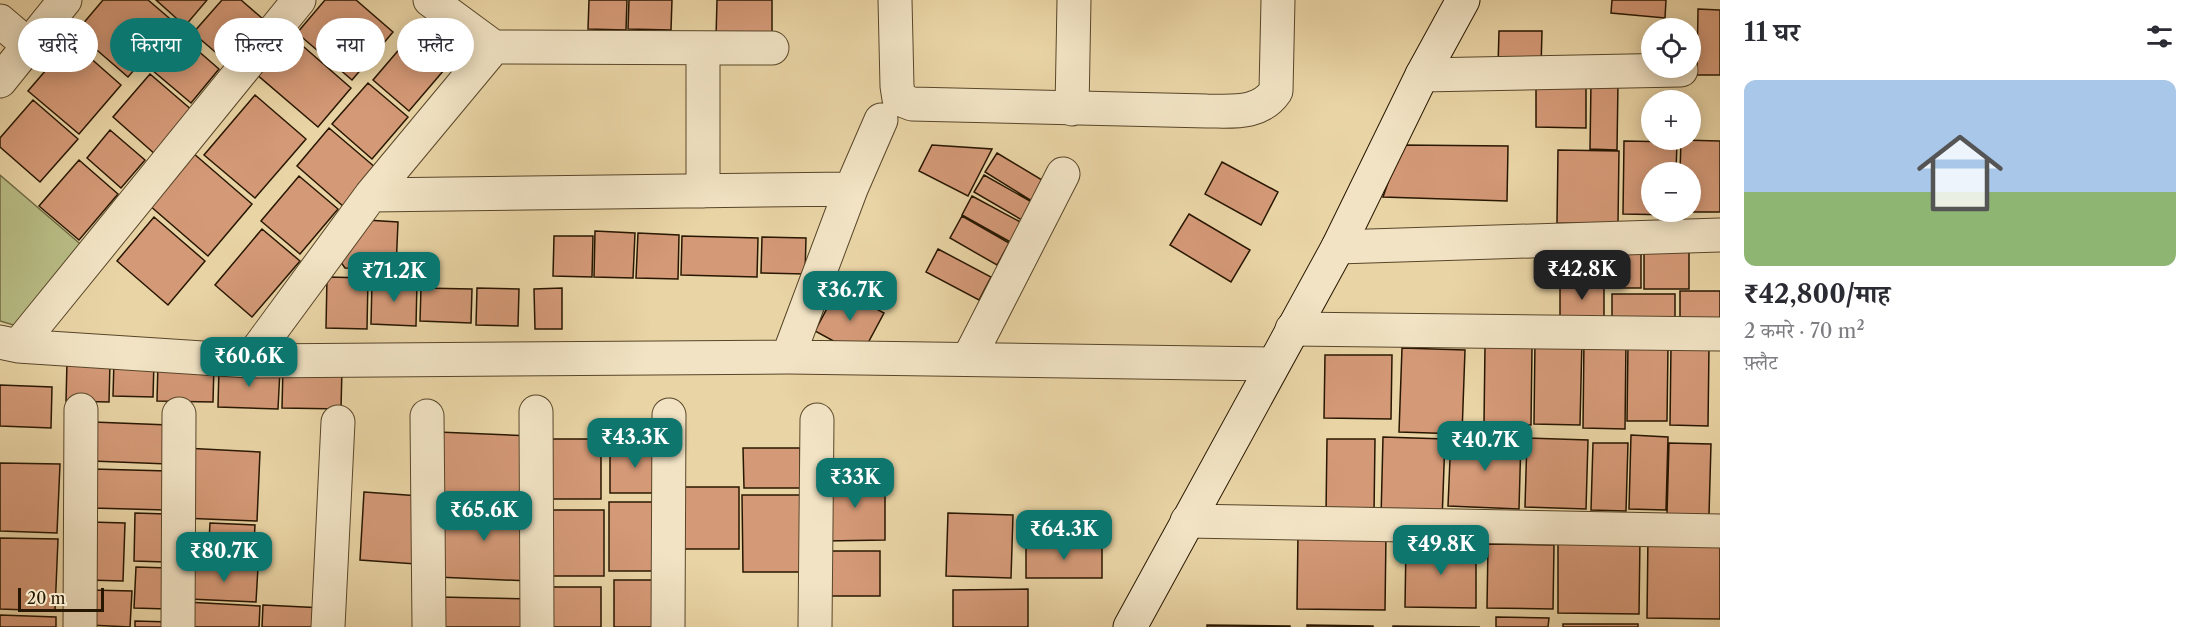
<!DOCTYPE html>
<html lang="hi">
<head>
<meta charset="utf-8">
<style>
  :root { --surface:#fff; --page:#f2f2f3; --text:#2b2b33; --muted:#7c7c81; --line:#e1e1e2; --accent:#0f766e }
  body { margin:0; font-family:"Libre Caslon Text","Noto Serif Devanagari",serif; background:var(--page); color:var(--text); height:100vh; display:flex; flex-direction:column; font-size:22px; white-space:nowrap }
  * { box-sizing:border-box; margin:0 }
  p { font-size:20px; color:var(--muted) }
  .icon { flex:none; width:33px; height:33px; fill:none; stroke:currentColor; stroke-width:2; stroke-linecap:round; stroke-linejoin:round }
  .map { position:relative; flex:1; overflow:hidden }
  .side { display:flex; flex-direction:column; background:var(--surface); width:480px }
  .side>* { flex:none }
  .banner { position:absolute; left:18px; top:18px; width:570px; height:54px; display:flex; gap:12px }
  .buttons { position:absolute; left:1641px; top:18px; display:grid; gap:12px }
  .buttons a { display:grid; place-items:center; width:60px; height:60px; border-radius:50%; background:var(--surface); box-shadow:0 3px 15px #0003; font-size:30px }
  .scale { position:absolute; left:18px; bottom:15px; width:86px; box-sizing:border-box; padding-left:6px; border:3px solid #281700; border-top:0; font-size:16px; line-height:21px; white-space:nowrap; color:#281700; -webkit-text-stroke:4px #f1e3c4; paint-order:stroke }
  .price { position:absolute; translate:-50% -51px; padding:0 14px; border-radius:12px; background:var(--accent); color:#fff; font-size:20px; line-height:39px; filter:drop-shadow(0 2px 3px #0008) }
  .price::after { content:''; position:absolute; left:50%; top:36px; width:18px; height:14px; margin-left:-9px; background:inherit; clip-path:polygon(0 0,100% 0,50% 100%) }
  .price.selected { background:#222; color:#fff }
  ul { padding:0; list-style:none }
  li { display:grid; align-content:center; gap:12px; height:318px; padding:0 24px }
  li+li { border-top:2px solid var(--line) }
  li span { display:grid; place-items:center; height:186px; border-radius:12px; color:#555 }
  li>.icon { margin-inline-start:auto }
  span .icon { width:108px; height:108px; fill:#fffc; stroke-width:1 }
  li b { font-size:26px }
  h2 { display:flex; justify-content:space-between; align-items:center; height:72px; padding:0 24px; font-size:26px }
  .chip { padding:0 21px; border-radius:27px; background:var(--surface); box-shadow:0 3px 15px #0003; font-size:21px; line-height:54px }
  .chip.selected { background:var(--accent); color:#fff }
  main { display:flex; flex:1; min-height:0 }
  .map>svg:first-child { display:block }
  .green { fill:#b8bc85; stroke:#706a42; stroke-width:1.5 }
  .building { fill:#d49977; stroke:#281700; stroke-width:1.5 }
  .lines { fill:none; stroke-linecap:round; stroke-linejoin:round }
  .street-casing { stroke:#584629; stroke-width:35 }
  .secondary-casing { stroke:#281700; stroke-width:35 }
  .street { stroke:#f1e3c4; stroke-width:33 }
  .secondary { stroke:#f1e3c4; stroke-width:33 }
</style>
</head>
<body>
<main>
<div class="map">
<svg width="1720" height="627" viewBox="0 0 1720 627">
  <rect width="100%" height="100%" fill="#e9d4a5"/>
  <filter id="stains"><feTurbulence type="fractalNoise" baseFrequency=".00333" numOctaves="4"/><feColorMatrix values="0 0 0 0 .2 0 0 0 0 .09 0 0 0 0 .02 0 0 0 .5 -.17"/></filter>
  <radialGradient id="worn" r=".72"><stop offset=".6" stop-color="#630" stop-opacity="0"/><stop offset="1" stop-color="#630" stop-opacity=".3"/></radialGradient>
  <path class="green" d="M0,175l85,73 -65,79 -20,-6z"/>
  <path class="building" d="M103,0h45l27,23 -47,54 -52,-45z
    M156,0h51l-22,26z
    M222,0h19l22,19 -36,43 -34,-29z
    M325,0h31l37,32 -41,48 -55,-47z
    M589,0h38l-1,30 -38,-1z
    M629,0h43l-1,30 -43,-1z
    M717,0h55v39l-56,-1z
    M1612,0h54l-1,18 -54,-5z
    M1698,9l22,1v65h-23z
    M1499,31h43l-1,37 -43,-1z
    M289,34l62,54 -33,39 -63,-54z
    M181,36l38,33 -28,34 -39,-33z
    M408,39l36,31 -35,41 -36,-31z
    M71,41l50,44 -42,49 -51,-43z
    M150,74l43,37 -37,44 -43,-38z
    M1536,80l50,1v47l-50,-1z
    M368,83l40,34 -36,42 -40,-35z
    M1591,83h27l-1,67 -27,-1z
    M255,95l51,44 -51,59 -51,-43z
    M33,100l45,39 -38,43 -40,-35v-9z
    M329,128l47,40 -32,39 -47,-41z
    M110,130l35,30 -24,28 -34,-30z
    M1681,140l39,1v71h-40h10v-40h-10z
    M1624,141l53,1 -1,30h-24v40h24v3l-53,-1z
    M932,145l60,4 -24,47 -49,-25z
    M1401,145l107,1 -1,55 -124,-4z
    M1558,150l61,1 -1,73 -61,-1z
    M193,153l59,51 -44,52 -59,-51z
    M997,153l50,30 -12,20 -50,-31z
    M79,160l39,34 -39,46 -40,-34z
    M1222,162l56,30 -17,33 -56,-31z
    M984,175l53,30 -10,18 -53,-31z
    M299,176l39,33 -38,45 -39,-33z
    M972,196l52,28 -10,20 -52,-29z
    M1189,214l61,36 -19,32 -61,-37z
    M962,216l47,27 -12,22 -47,-27z
    M154,217l51,44 -37,44 -51,-44z
    M366,220l32,2 -2,47 -51,-1 -12,-17z
    M262,229l38,32 -48,56 -37,-32z
    M595,231l40,2 -2,45 -39,-1z
    M638,233l41,2 -1,44 -42,-1z
    M554,236h39l-1,41 -39,-1z
    M682,236l76,2 -1,39 -76,-2z
    M762,237l44,1 -1,36 -44,-1z
    M1644,241h45v48h-45z
    M1606,242h35v46h-35z
    M938,249l53,28 -12,23 -53,-28z
    M327,277l41,1 -1,51 -41,-1z
    M1560,280h44v42h-44z
    M372,281l45,1 -1,44 -45,-2z
    M421,288l51,1 -1,34 -51,-2z
    M477,288l42,1 -1,37 -42,-1z
    M562,288v41h-27l-1,-40z
    M838,288l46,25 -23,43 -46,-25z
    M1680,291h40v39h-40z
    M1612,294h63v34h-63z
    M1535,339h47l-2,86 -46,-1z
    M1584,339l42,1 -1,89 -42,-1z
    M1628,345l40,1 -1,75h-40z
    M1485,346l47,1 -1,78 -47,-1z
    M1671,346l38,1 -1,79 -38,-1z
    M1402,348l63,2 -3,84 -63,-2z
    M1325,355h67l-1,64 -67,-1z
    M114,360l40,2 -1,35 -40,-1z
    M67,362l43,1 -1,39 -43,-1z
    M158,363l56,2 -1,37 -56,-1z
    M219,367l61,2 -2,40 -60,-2z
    M283,367l59,1 -1,41 -59,-1z
    M0,385l52,2 -1,41 -51,-2z
    M93,422l76,3 -1,39 -76,-3z
    M438,432l94,4 -3,64 -94,-4z
    M1451,435l70,3 -2,71 -71,-3z
    M1631,435l37,2 -2,73 -37,-1z
    M1383,437l62,2 -3,82 -61,-3z
    M1527,438l61,2 -2,69 -61,-2z
    M542,439h59v60h-59z
    M1327,439h48l-1,75 -48,-1z
    M1593,443h35l-2,68 -35,-1z
    M1669,443l42,1 -2,71 -42,-1z
    M610,445h49v48h-49z
    M184,448l76,4 -3,69 -76,-3z
    M743,448h57v40h-56z
    M0,463l60,1 -3,69 -57,-2z
    M93,469l75,2 -2,39 -74,-2z
    M825,478h60v62l-60,1z
    M674,487h65v62h-65z
    M364,492l56,4 -4,68 -56,-4z
    M742,495h58v77h-57z
    M609,502h49v69h-49z
    M439,503l92,4 -2,74 -92,-4z
    M547,510h57v66h-57z
    M135,513l31,1 -1,48 -31,-1z
    M948,513l65,2 -2,63 -65,-2z
    M90,522l35,1 -2,58 -35,-1z
    M210,523l45,2 -2,35 -45,-2z
    M1298,533l88,1 -1,76 -88,-1z
    M1648,534l72,1v84l-73,-1z
    M1558,537l82,1 -1,76 -81,-1z
    M0,538l58,1 -3,72 -55,-2z
    M1102,543v35h-76v-34z
    M1406,543l70,1v64l-71,-1z
    M1488,544l66,1 -1,64 -66,-1z
    M822,551h58v45h-58z
    M191,564l67,3 -2,35 -67,-3z
    M136,567l32,1 -1,41 -33,-1z
    M614,580h47v47h-47z
    M547,587h54v40h-54z
    M1028,589v38h-75v-37z
    M90,590l42,1 -2,36 -41,-2z
    M439,597l95,2 -1,28h-95z
    M186,602l74,4 -1,21h-74z
    M263,605l61,3 -1,19h-61z
    M0,615l56,2v10h-56z
    M1496,617l53,1 -1,9h-52z
    M135,621l36,1 -1,5h-35z
    M1563,624h75v3h-75z
    M1207,625l83,1v1h-83z
    M1307,625l66,1v1h-66z
    M1393,626l87,1h-87z"/>
  <g class="lines">
    <defs>
      <path id="street" d="M430,0l64,47 278,1
        M895,0l2,86 2,13 13,5 295,7c25,0 53,4 69,-20l2,-91
        M0,21l27,23
        M703,48v143
        M1422,75l259,-5
        M0,81l65,-81
        M1072,109l2,-109
        M371,195l480,-6
        M1338,247l382,-12
        M1292,329l428,5
        M0,342l18,4 231,15 539,-4 485,7
        M18,346l281,-346
        M788,357l63,-168 30,-69
        M969,358l94,-184
        M249,361l122,-166 123,-148
        M536,412l1,215
        M427,416l2,211
        M1187,521l533,10
        M80,627l1,-217
        M178,627l1,-213
        M328,627l10,-205
        M668,627l1,-212
        M815,627l2,-207"/>
      <path id="secondary" d="M1130,627l208,-380 84,-172 41,-75"/>
    </defs>
    <use href="#street" class="street-casing"/>
    <use href="#secondary" class="secondary-casing"/>
    <use href="#street" class="street"/>
    <use href="#secondary" class="secondary"/>
  </g>
  <rect width="100%" height="100%" filter="url(#stains)"/>
  <rect width="100%" height="100%" fill="url(#worn)"/>
</svg>
<div class="buttons">
<a><svg class="icon" aria-label="locate" viewBox="0 0 24 24"><circle cx="12" cy="12" r="6"/><path d="M12 2v4M12 18v4M2 12h4M18 12h4"/></svg></a>
<a>+</a>
<a>−</a>
</div>
<div class="scale">20 m</div>
<b class="price selected" style="left:1582px;top:301px">₹42.8K</b>
<b class="price" style="left:394px;top:303px">₹71.2K</b>
<b class="price" style="left:850px;top:322px">₹36.7K</b>
<b class="price" style="left:249px;top:388px">₹60.6K</b>
<b class="price" style="left:635px;top:469px">₹43.3K</b>
<b class="price" style="left:1485px;top:472px">₹40.7K</b>
<b class="price" style="left:855px;top:509px">₹33K</b>
<b class="price" style="left:484px;top:542px">₹65.6K</b>
<b class="price" style="left:1064px;top:561px">₹64.3K</b>
<b class="price" style="left:1441px;top:576px">₹49.8K</b>
<b class="price" style="left:224px;top:583px">₹80.7K</b>
<div class="banner">
<a class="chip">खरीदें</a>
<a class="chip selected">किराया</a>
<a class="chip">फ़िल्टर</a>
<a class="chip">नया</a>
<a class="chip">फ़्लैट</a>
</div>
</div>
<section class="side">
<h2>11 घर<svg class="icon" aria-label="filters" viewBox="0 0 24 24"><path d="M4 7h16M4 17h16"/><circle cx="9" cy="7" r="2"/><circle cx="15" cy="17" r="2"/></svg></h2>
<ul>
<li><span style="background:linear-gradient(#a9c7e8 60%,#8fb573 0)"><svg class="icon" aria-label="home" viewBox="0 0 24 24"><path d="M3 11l9-7 9 7M6 9v11h12V9"/></svg></span><div><b>₹42,800/माह</b><p>2 कमरे · 70 m²</p><p>फ़्लैट</p></div></li>
</ul>
</section>
</main>
</body>
</html>
